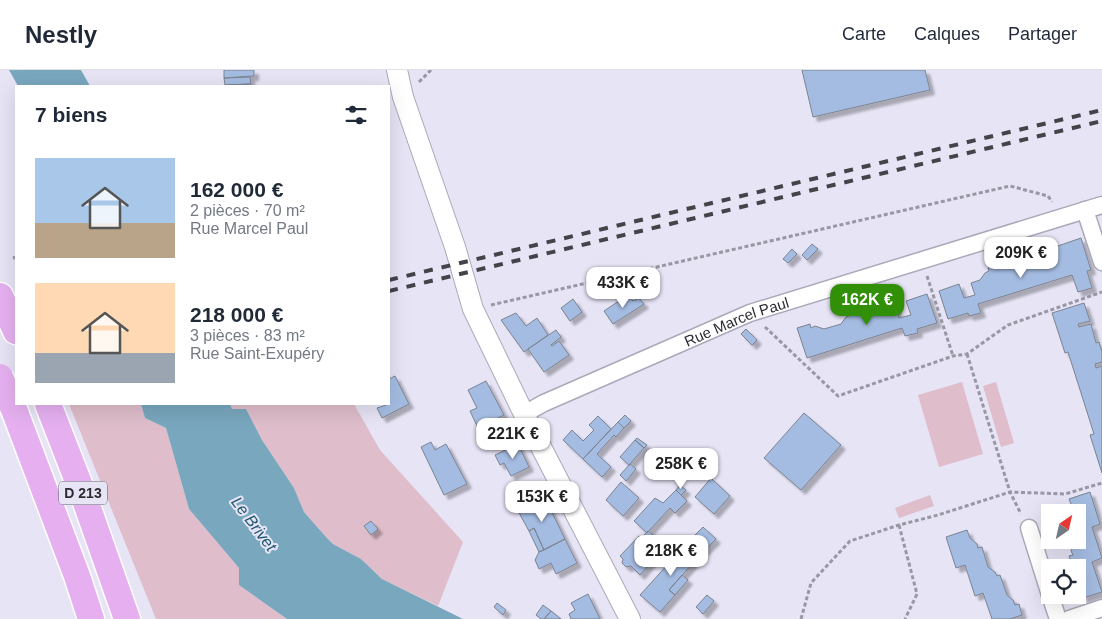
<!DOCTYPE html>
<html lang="fr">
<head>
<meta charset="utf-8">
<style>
  :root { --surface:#fff; --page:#f6f6f7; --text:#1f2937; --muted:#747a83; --line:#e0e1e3; --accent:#319008 }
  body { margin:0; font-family:Helvetica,sans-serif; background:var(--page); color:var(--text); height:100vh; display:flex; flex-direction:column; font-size:19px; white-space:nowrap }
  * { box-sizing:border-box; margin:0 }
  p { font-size:16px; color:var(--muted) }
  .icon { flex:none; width:28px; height:28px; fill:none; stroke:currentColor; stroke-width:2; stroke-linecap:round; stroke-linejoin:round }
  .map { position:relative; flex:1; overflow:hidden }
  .sheet { position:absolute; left:15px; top:15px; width:375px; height:320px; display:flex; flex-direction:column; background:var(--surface); border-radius:0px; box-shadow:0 5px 20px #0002 }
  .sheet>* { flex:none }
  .needle { width:32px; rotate:34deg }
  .controls { position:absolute; left:1041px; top:434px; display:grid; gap:10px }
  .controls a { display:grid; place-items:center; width:45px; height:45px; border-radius:0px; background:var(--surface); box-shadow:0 5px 20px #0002; font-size:25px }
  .price { position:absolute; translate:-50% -42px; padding:0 11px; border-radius:10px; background:#fff; color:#222; font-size:16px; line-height:32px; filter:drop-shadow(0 1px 2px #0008) }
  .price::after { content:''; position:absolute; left:50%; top:30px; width:15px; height:11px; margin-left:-8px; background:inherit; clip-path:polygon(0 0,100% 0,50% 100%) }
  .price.current { background:var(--accent); color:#fff }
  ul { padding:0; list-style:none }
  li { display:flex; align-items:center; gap:15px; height:125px; padding:0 20px }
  li span { display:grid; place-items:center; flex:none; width:140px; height:100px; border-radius:0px; color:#555 }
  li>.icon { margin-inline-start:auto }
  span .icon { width:60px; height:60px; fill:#fffc; stroke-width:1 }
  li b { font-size:21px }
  h2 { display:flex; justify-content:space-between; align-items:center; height:60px; padding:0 20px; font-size:21px }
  header { display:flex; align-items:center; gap:30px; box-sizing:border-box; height:70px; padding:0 25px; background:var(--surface); border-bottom:1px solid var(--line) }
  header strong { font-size:24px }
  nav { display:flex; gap:28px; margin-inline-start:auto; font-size:18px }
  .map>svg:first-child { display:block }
  .green { fill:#dfbdcb }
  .water { fill:#79a7be }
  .building { fill:#a5bce2; stroke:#7b8391; filter:url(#shadow) }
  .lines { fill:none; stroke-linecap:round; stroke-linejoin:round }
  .minor-casing { stroke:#aba9b9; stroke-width:19 }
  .tertiary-casing { stroke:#aba9b9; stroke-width:22 }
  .trunk-casing { stroke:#fff; stroke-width:29 }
  .path { stroke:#9897a3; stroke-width:3; stroke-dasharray:4 2.5; stroke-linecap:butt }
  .minor { stroke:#fff; stroke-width:16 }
  .tertiary { stroke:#fff; stroke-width:20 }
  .trunk { stroke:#e6b0f0; stroke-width:26 }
  .rail { stroke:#43434a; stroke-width:4; stroke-dasharray:9 9; stroke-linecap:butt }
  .trunk-bridge-casing { stroke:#fff; stroke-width:29; stroke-linecap:butt }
  .trunk-bridge { stroke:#e6b0f0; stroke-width:26 }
  .labels { text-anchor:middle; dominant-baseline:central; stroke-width:4; stroke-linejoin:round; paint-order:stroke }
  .shield { fill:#e6e4f5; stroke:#63626c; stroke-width:1 }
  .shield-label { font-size:14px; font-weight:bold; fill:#2b2b31 }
  .street-label { font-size:15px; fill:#2b2b31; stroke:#e6e4f5 }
  .water-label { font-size:16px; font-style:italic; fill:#1d576f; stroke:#e6e4f5 }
</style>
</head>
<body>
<header>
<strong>Nestly</strong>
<nav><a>Carte</a><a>Calques</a><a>Partager</a></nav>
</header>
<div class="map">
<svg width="1102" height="549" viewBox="0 0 1102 549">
  <defs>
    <filter id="shadow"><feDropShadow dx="4.5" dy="4.5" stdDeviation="1" flood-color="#0004"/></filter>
  </defs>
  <rect width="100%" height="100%" fill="#e6e4f5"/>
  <path class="green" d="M962,312l21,72 -44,13 -21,-72z
    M996,312l18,61 -13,4 -18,-61z
    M69,334h72l4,14 21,10 23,81 50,59v17l48,34h-131z
    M230,334h124l26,46 83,92 -25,64 -56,-27 -21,-20 -28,-15 -7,-7 -22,-25 -10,-24 -32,-48 -16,-31h-14z
    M930,425l4,11 -35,12 -4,-10z"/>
  <path class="water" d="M9,0h72l9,16h-72z
    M141,334h89l2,5h14l16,31 32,48 10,24 22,25 7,7 28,15 21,20 81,40h-176l-48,-34v-17l-50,-59 -23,-81 -21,-10z"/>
  <path class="building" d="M224,0h30v6l-30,2z
    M802,0h123l5,20 -117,27z
    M250,7l1,7 -26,1 -1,-7z
    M251,14v2h-26v-1z
    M1081,168l10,32 -4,1 5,17 -14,4 -6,-17 -94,29 3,9 -12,3 -1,-3 -20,6 -9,-28 20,-7 5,14 11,-3 -4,-12 9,-3 5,-7 4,-2 -1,-3 24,-7 1,4 4,-2 9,3 17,-6 5,-6 5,-2 -1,-4z
    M812,174l6,5 -11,11 -5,-5z
    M792,179l5,5 -9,9 -5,-4z
    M927,224l10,29 -20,6 1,4 -13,3 -3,-8 -95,30 -10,-30 13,-4 1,4 4,-2 9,3 17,-5 5,-7 5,-2 -1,-4 22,-6 1,3 5,-1 8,3 10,-3 3,11 12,-3 -5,-14z
    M628,225l5,6 6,-3 5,6 -31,20 -9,-13z
    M573,229l9,13 -12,9 -9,-13z
    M1084,233l6,18 -12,3 1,3 12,-3 5,19 3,-1 3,10v10l-7,2 1,4 6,-2v107l-12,-38 4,-1 -26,-82 -3,1 -13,-40z
    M516,243l10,13 11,-8 11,17 -24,17 -23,-32z
    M746,259l11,11 -5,5 -11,-11z
    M556,260l5,7 -10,8 1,1 7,-5 10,14 -25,17 -16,-23z
    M395,306l14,28 -27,14 -5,-10 12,-4v-25z
    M486,311l18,34 -26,13 -8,-17 7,-3 -9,-18z
    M804,343l37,32 -40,45 -37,-32z
    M625,345l6,6 -7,7 -6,-6z
    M598,346l13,13 -28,30 -20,-19 9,-10 11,11 11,-11 -5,-5z
    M618,352l6,6 -8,9 -2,-2 -17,19 14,13 -9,10 -19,-18z
    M637,368l10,7 -3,3 -9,-8z
    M635,370l9,8 -15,17 -9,-8z
    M431,372l4,8 11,-6 21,40 -23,11 -23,-48z
    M518,374l11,23 -18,9 -7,-13 -4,2 -5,-10z
    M698,384l7,6 -8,9 -7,-6z
    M630,394l6,5 -10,12 -6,-6z
    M711,408l19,18 -16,18 -19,-17z
    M621,412l18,16 -16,18 -17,-16z
    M680,415l6,5 -5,5 -5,-5z
    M676,420l11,11 -12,12 -5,-5 -23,25 -13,-12 21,-23 8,5z
    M1090,422l10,32 -8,3 10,31 -10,4 10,30 -19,6 -5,-17v-13h-5l-4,-12 4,-1 -2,-4 2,-11h5v-28h-6l1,-3 -4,-10z
    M545,428l20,41 -21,11 -10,-22 -5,3 -11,-20z
    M371,451l7,8 -7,6 -7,-9z
    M703,457l13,12 -13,13 -13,-12z
    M534,458l10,22 -5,2 -10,-21z
    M967,460l3,8 7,6 1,4 4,-1 6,20 7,5 2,4 3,-1 7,20 6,5 2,5 4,-1 3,11 -12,4h-18l-9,-26 -8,3 -10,-31 -9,3 -10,-31z
    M648,461l5,4 -7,7 -5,-4z
    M639,466l7,6 4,-4 6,5 -4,4 7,6 -19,22 -9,-9 -5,1 -4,-4 1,-4 -3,-3z
    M565,469l12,24 -21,11 -5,-11 -12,6 -4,-9 4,-8z
    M690,470l13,12 -34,38 6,5 -15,17 -20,-17z
    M682,505l6,5 -13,15 -6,-5z
    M588,524l12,25h-29l-2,-5 6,-4 -4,-7z
    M707,525l7,6 -11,13 -7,-7z
    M497,533l9,7 -3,5 -9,-8z
    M543,535l8,6 -7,8h-3l-5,-4z
    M551,541l10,8h-17z"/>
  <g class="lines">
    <defs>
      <g id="minor">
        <path d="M1085,140l17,52"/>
        <path id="s1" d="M524,344l20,-11 206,-90 352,-108"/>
        <path d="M1029,458l21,67"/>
        <path d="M1050,525l8,24"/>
        <path d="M1069,549l33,-11"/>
      </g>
      <path id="tertiary" d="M397,0l6,27 52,150 18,62 51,105 106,205"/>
      <path id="trunk" d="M0,226l16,35
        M48,334l35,90 44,125
        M15,342l62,164 14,43"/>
    </defs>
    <use href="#minor" class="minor-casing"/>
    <use href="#tertiary" class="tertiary-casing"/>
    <use href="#trunk" class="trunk-casing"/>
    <path class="path" d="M419,12l12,-12
      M13,188l3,-1
      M927,206l26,80
      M491,235l519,-119 38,10 4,6
      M765,257l73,69 115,-40 14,-2 41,-29 94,-33
      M967,284l43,138 11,22
      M899,455l18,69 -12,25
      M801,549l10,-36 39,-42 49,-16 39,-10 72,-23 55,2 37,-11"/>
    <use href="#minor" class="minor"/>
    <use href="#tertiary" class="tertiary"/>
    <use href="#trunk" class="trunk"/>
    <path class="rail" d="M389,210l713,-170
      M389,221l713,-170
      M0,303l16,-4
      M0,314l16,-4"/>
    <defs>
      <path id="trunk-bridge" d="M0,307l15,35"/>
    </defs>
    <use href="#trunk-bridge" class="trunk-bridge-casing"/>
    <use href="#trunk-bridge" class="trunk-bridge"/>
  </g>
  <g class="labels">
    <rect class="shield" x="59" y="411.5" width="48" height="23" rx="4"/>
    <g class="shield-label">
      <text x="83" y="423">D 213</text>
    </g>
    <g class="street-label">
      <text stroke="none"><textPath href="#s1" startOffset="232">Rue Marcel Paul</textPath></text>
    </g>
    <g class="water-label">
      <text transform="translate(254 454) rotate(53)">Le Brivet</text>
    </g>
  </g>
</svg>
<div class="controls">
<a><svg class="needle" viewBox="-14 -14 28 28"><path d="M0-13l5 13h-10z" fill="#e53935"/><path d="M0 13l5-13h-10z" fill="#747a83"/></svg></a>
<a><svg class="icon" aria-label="locate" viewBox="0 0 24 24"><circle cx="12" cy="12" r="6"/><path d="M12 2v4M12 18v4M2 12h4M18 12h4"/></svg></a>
</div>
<b class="price" style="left:1021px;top:209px">209K €</b>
<b class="price" style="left:623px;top:239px">433K €</b>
<b class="price current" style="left:867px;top:256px">162K €</b>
<b class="price" style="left:513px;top:390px">221K €</b>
<b class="price" style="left:681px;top:420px">258K €</b>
<b class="price" style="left:542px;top:453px">153K €</b>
<b class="price" style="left:671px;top:507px">218K €</b>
<section class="sheet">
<h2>7 biens<svg class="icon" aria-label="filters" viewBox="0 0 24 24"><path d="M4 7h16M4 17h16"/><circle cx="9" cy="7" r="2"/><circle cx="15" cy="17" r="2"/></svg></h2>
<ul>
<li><span style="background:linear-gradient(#a9c7e8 65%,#b9a48a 0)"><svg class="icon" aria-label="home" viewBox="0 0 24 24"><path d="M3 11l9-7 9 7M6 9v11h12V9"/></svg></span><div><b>162 000 €</b><p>2 pièces · 70 m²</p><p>Rue Marcel Paul</p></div></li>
<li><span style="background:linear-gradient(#ffd9b3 70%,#9aa5b1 0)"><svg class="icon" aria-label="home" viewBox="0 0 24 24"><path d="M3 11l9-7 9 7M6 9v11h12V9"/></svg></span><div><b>218 000 €</b><p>3 pièces · 83 m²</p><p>Rue Saint-Exupéry</p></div></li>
</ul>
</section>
</div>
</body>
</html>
